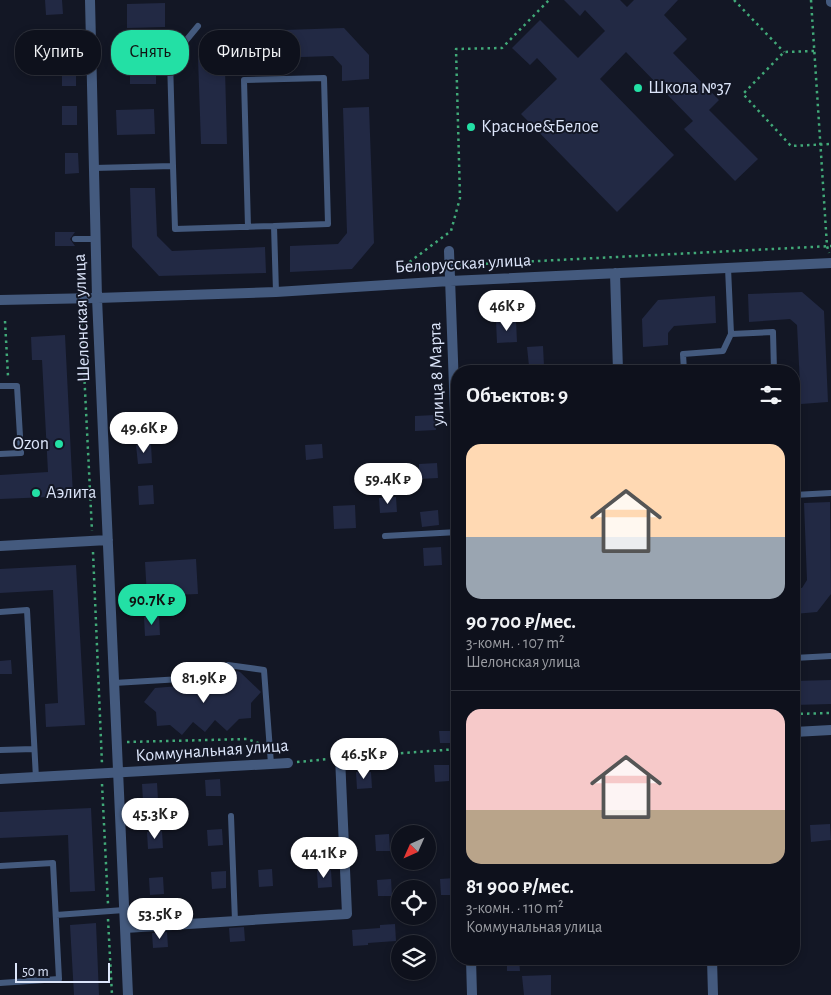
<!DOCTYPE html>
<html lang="ru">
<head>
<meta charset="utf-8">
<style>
  :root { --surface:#0e111c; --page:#1c1f29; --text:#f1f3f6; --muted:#9b9da3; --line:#2e313b; --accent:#23e0a5 }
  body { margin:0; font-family:"Alegreya Sans",sans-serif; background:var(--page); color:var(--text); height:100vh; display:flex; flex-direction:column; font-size:19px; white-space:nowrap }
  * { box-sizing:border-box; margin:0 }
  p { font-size:16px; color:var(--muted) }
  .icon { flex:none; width:28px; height:28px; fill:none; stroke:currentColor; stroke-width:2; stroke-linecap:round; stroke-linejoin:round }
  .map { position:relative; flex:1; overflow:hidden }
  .panel { position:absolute; left:451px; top:365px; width:349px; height:600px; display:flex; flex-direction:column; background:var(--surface); border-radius:20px; box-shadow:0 2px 8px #0003,0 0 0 1px var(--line) }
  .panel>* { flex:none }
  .hud { position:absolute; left:15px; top:30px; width:361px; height:45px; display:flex; gap:10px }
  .needle { width:32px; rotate:225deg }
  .controls { position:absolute; left:391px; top:825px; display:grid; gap:10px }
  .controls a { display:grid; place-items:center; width:45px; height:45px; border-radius:50%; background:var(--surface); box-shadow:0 2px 8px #0003,0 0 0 1px var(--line); font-size:25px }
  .scale { position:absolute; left:15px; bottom:12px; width:95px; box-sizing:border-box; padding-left:5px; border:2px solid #dce5fa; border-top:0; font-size:14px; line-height:18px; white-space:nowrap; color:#dce5fa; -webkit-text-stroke:4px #131725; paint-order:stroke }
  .price { position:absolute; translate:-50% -42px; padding:0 11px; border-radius:18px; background:#fff; color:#222; font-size:16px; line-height:32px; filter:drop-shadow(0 1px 2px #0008) }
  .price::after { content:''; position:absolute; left:50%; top:30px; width:15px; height:11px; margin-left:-8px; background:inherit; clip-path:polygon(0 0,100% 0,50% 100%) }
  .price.active { background:var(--accent); color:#111 }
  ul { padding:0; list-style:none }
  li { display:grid; align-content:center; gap:10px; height:265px; padding:0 15px }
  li+li { border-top:1px solid var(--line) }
  li span { display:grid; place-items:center; height:155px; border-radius:15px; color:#555 }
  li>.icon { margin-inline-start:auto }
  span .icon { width:90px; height:90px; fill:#fffc; stroke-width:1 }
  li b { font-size:21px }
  h2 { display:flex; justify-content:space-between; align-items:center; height:60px; padding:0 15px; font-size:21px }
  .chip { padding:0 18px; border-radius:20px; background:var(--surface); box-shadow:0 2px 8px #0003,0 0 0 1px var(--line); font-size:18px; line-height:45px }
  .chip.active { background:var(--accent); color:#111 }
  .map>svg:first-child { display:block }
  .building { fill:#222944 }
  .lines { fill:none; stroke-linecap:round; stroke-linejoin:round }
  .path { stroke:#41a978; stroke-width:2.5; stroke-dasharray:2.5 4; stroke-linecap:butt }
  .service { stroke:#445a7e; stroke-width:6 }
  .minor { stroke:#445a7e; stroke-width:10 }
  .tertiary { stroke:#445a7e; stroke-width:10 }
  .poi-dot { fill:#23e0a5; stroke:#131725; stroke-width:2 }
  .labels { text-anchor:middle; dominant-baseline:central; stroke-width:4; stroke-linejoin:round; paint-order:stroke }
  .poi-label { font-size:18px; fill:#dce5fa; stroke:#131725; text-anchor:start }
  .street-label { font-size:18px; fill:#dce5fa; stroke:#131725 }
</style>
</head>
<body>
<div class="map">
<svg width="831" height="995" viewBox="0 0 831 995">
  <rect width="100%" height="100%" fill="#131725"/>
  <path class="building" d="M45,0h17l1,14 -17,1z
    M564,0h56l7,7 7,-7h44l-14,15 23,24 -14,14 46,47 -10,10 49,49 -23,22 -51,-52 9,-8 -67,-69 -26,27 74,76 -57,57 -96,-98 36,-35 -20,-21 -7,7 -18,-17 28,-28 38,38 27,-27 -20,-21 -5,6z
    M165,3v24l-38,1v-24z
    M344,28l25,27v24l-27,2v-15l-9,-10 -99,3 -9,10 2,75h-26l-3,-86 23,-26z
    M156,58v26h-26v-25z
    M62,65h14v21h-14z
    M62,106h15v19h-15z
    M369,107l5,136 -22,26 -62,3v-26l48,-2 9,-11 -4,-125z
    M154,109l1,25 -38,1 -1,-25z
    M65,153h13l1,20 -14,1z
    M130,188h25l2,48 15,15 93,-4 1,26 -107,3 -27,-29z
    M55,232h20l-5,7 5,7h-20z
    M802,292l22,19 4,91 -27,2 -4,-79 -7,-6 -41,3 -1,-28z
    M715,296l1,27 -42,3 -6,7v12l-25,2 -1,-28 16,-19z
    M516,320l1,22 -20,1 -1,-22z
    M65,335l8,161 -73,3v-24l48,-3 -6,-112h-10l-1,-23z
    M543,346l1,20h-15l-2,-19z
    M435,415l1,15 -21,1v-15z
    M151,444l1,19 -14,1 -2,-19z
    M322,444l1,14 -17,2 -1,-15z
    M437,463l1,15 -19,1v-15z
    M153,485l1,19 -15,1 -1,-19z
    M396,497l1,15 -17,1 -1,-15z
    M830,502l1,92 -14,18 -23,2v-26h8l5,-8 -3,-77z
    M355,505l1,23 -22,1 -1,-23z
    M438,510l1,15 -17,2 -2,-15z
    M441,547l1,18 -18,1 -1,-18z
    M196,559l2,35 -51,2 -2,-34z
    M76,565l9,160 -39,2 -1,-23 13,-1 -5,-113 -53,3v-24z
    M159,616l1,19 -15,1 -1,-19z
    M11,660l1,14h-12v-13z
    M237,671l3,1 21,20 -10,11v15l-12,1 -12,12 -12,-11 -10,12 -12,-10 -11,13 -12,-10 -13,1 -1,-14 -12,-10 11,-14 72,-6z
    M831,680v24l-37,1v-24z
    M439,731h12v12h-11z
    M434,765h15v16l-14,1z
    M356,772h15l1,16 -15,1z
    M220,779l1,17h-15l-1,-16z
    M157,783l1,17 -15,1 -1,-17z
    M91,808l4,83 -25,1 -2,-57 -68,3v-26z
    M830,824l1,16 -20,2 -1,-17z
    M222,829l1,16 -15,1 -1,-16z
    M162,831l1,17 -15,1 -1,-17z
    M389,834l1,17h-14l-1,-16z
    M272,869l1,17 -14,1 -1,-17z
    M331,870l1,17 -14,1 -1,-17z
    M226,871v17l-14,1 -1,-17z
    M163,877l1,17 -14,1 -1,-17z
    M455,878l1,17h-15l-1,-16z
    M391,879l1,17h-14l-1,-16z
    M96,923l3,72h-25l-4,-70z
    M395,924l1,17 -28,2v2l-15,1 -1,-16 28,-2v-3z
    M244,927l1,14 -15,1 -1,-14z
    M167,932l1,15 -15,1 -1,-15z
    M519,960l1,11h-13v-10z
    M551,975v20h-27l-2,-19z"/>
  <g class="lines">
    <path class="path" d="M734,0l50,52
      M811,0l16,246 2,7
      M814,51l-30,1 -41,42 48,52 40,-2
      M460,265l371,-19
      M440,266l-40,3 51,-38 9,-33 -4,-149 46,-1 47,-48
      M81,310l11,221
      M5,321l3,55
      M93,552l9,212
      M794,714l37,-1
      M127,742l120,-3 14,5
      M349,757l109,-8
      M297,762l32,-3
      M102,784l6,120
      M108,919l4,76"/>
    <path class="service" d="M173,166l-3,-106 28,-34
      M94,168l79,-2 2,63 99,-3 2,66
      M248,227l-4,-147 80,-2 4,146 -54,2
      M75,239h21
      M731,334l42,-2 1,39
      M684,371l-1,-17 40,-3 8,-17 -3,-66
      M0,386h17l4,67 -21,1
      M794,495l37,-2
      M385,536l73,-4
      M0,612l27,-2 9,168
      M794,658l37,-2
      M114,683l101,-6 13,-12 36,5 7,94
      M0,750l34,-1
      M231,816l4,105
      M0,866l53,-3 6,116 -59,4
      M56,915l68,-5"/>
    <path class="minor" d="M90,0l7,298 31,697
      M831,0v2
      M449,251l9,245
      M615,273l3,98
      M97,298l179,-6 174,-11 381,-18
      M0,546l108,-6
      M794,732l37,-2
      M0,779l288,-16
      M125,928l222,-14 -7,-157
      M471,959l1,36
      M712,959l1,36"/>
    <path class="tertiary" d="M0,300l97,-2"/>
  </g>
  <g class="poi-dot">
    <circle cx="638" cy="88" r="5"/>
    <circle cx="471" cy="127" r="5"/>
    <circle cx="59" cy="444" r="5"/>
    <circle cx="36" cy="493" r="5"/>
  </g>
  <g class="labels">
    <g class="poi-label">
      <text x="648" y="88">Школа №37</text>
      <text x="481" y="127">Красное&amp;Белое</text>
      <text x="49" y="444" text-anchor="end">Ozon</text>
      <text x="46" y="493">Аэлита</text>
    </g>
    <g class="street-label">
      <text transform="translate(463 264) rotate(-3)">Белорусская улица</text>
      <text transform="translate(82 318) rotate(-92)">Шелонская улица</text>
      <text transform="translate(437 374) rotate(-92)">улица 8 Марта</text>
      <text transform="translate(212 751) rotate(-4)">Коммунальная улица</text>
    </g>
  </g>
</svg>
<div class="controls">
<a><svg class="needle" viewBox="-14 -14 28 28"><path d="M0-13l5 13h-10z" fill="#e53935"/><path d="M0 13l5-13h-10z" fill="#9b9da3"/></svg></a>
<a><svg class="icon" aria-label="locate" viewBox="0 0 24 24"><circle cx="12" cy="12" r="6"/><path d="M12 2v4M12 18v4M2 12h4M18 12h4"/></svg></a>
<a><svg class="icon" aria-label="layers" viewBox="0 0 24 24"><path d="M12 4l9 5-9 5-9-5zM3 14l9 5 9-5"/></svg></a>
</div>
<div class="scale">50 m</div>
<b class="price" style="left:507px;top:332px">46K ₽</b>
<b class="price" style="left:144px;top:454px">49.6K ₽</b>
<b class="price" style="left:388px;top:505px">59.4K ₽</b>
<b class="price active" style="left:152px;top:626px">90.7K ₽</b>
<b class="price" style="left:204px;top:704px">81.9K ₽</b>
<b class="price" style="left:364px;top:780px">46.5K ₽</b>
<b class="price" style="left:155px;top:840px">45.3K ₽</b>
<b class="price" style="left:324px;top:879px">44.1K ₽</b>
<b class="price" style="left:160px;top:940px">53.5K ₽</b>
<div class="hud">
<a class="chip">Купить</a>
<a class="chip active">Снять</a>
<a class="chip">Фильтры</a>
</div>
<section class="panel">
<h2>Объектов: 9<svg class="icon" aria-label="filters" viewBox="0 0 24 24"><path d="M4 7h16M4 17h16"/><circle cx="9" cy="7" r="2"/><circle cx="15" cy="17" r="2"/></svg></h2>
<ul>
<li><span style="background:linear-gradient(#ffd9b3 60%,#9aa5b1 0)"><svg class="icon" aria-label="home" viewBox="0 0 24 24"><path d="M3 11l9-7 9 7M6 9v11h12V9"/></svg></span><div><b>90 700 ₽/мес.</b><p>3-комн. · 107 m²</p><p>Шелонская улица</p></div></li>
<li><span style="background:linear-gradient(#f6c9c9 65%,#b9a48a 0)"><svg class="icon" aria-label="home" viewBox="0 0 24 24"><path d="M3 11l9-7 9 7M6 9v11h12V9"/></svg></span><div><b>81 900 ₽/мес.</b><p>3-комн. · 110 m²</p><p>Коммунальная улица</p></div></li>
</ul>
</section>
</div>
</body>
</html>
